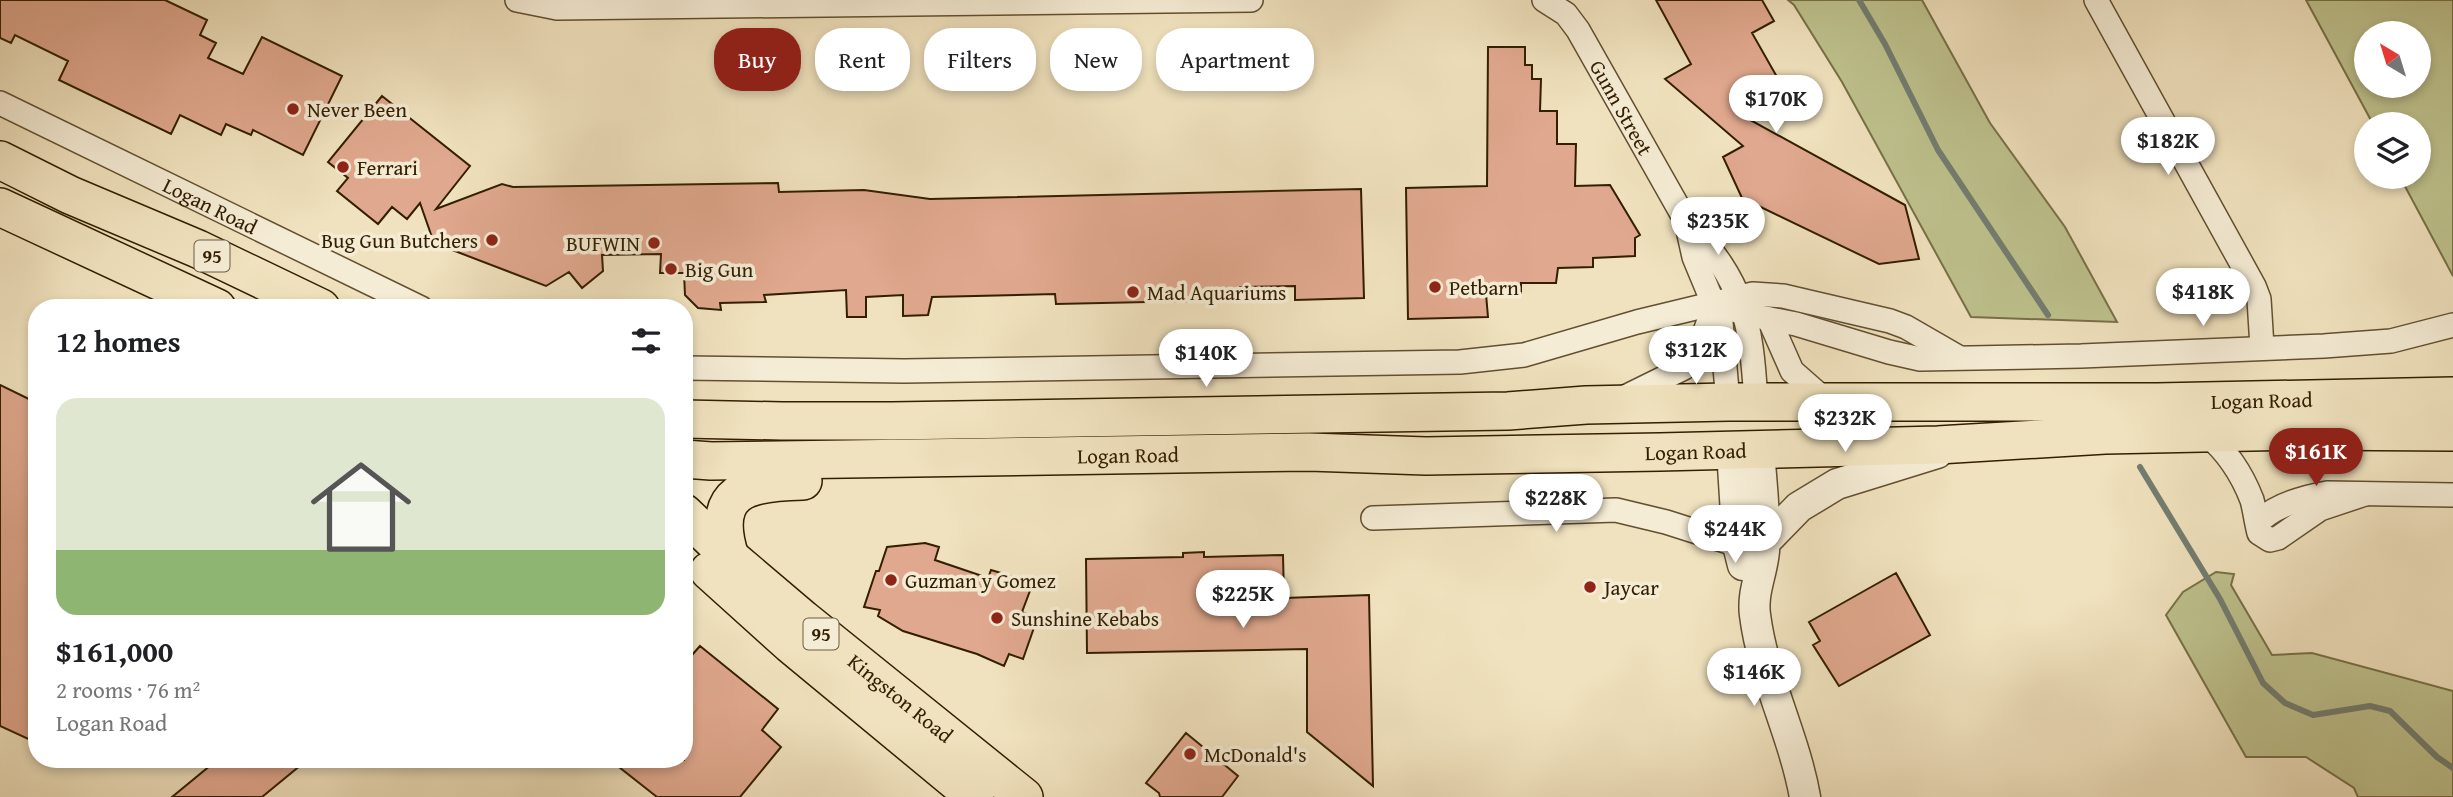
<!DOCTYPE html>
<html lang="en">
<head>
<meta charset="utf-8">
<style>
  :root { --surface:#fff; --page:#f6f6f6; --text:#202124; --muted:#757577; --line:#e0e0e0; --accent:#8f2418 }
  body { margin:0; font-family:"Gentium Book Plus",serif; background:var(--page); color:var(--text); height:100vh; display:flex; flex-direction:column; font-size:26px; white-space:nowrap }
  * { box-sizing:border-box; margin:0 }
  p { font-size:23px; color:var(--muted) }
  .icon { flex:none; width:38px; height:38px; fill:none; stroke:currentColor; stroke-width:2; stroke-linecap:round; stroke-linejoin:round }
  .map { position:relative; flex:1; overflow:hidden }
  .side { position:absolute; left:28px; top:299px; width:665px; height:469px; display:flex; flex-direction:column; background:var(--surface); border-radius:28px; box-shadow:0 4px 10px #0003 }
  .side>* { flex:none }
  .hud { position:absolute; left:714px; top:28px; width:665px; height:63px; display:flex; gap:14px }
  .needle { width:46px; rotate:322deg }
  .controls { position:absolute; left:2354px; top:21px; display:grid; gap:14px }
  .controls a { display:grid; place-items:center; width:77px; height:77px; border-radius:50%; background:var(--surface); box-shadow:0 4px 10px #0003; font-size:35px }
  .price { position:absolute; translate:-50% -60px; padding:0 16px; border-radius:24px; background:#fff; color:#222; font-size:23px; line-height:46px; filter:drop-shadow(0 2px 4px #0008) }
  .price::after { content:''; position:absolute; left:50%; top:42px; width:21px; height:16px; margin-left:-10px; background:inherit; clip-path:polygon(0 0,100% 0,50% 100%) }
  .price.selected { background:var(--accent); color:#fff }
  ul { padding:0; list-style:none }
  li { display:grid; align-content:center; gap:14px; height:371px; padding:0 28px }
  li+li { border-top:2px solid var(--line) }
  li span { display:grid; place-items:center; height:217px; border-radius:21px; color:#555 }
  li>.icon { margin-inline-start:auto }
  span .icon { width:126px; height:126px; fill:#fffc; stroke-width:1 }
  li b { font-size:30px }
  h2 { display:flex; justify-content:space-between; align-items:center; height:84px; padding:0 28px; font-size:30px }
  .pill { padding:0 24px; border-radius:28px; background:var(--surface); box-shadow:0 4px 10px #0003; font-size:24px; line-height:63px }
  .pill.selected { background:var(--accent); color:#fff }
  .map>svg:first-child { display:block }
  .green { fill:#bec28e; stroke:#787047; stroke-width:2; fill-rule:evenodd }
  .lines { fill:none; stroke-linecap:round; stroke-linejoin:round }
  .stream { stroke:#737d71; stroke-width:6 }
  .building { fill:#e0a88e; stroke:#331e00; stroke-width:2 }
  .minor-casing { stroke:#624f30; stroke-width:26 }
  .tertiary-casing { stroke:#624f30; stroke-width:33 }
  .primary-casing { stroke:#331e00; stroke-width:40 }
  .minor { stroke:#f5ecd5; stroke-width:23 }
  .tertiary { stroke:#f5ecd5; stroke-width:30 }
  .primary { stroke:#f0e2be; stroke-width:37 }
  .poi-dot { fill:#8f2418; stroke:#f5ecd5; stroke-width:2.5 }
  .labels { text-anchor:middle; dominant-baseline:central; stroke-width:7; stroke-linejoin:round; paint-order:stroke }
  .shield { fill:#f5ecd5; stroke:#6d5c40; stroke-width:2 }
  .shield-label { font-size:19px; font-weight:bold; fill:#331e00 }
  .street-label { font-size:21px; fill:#331e00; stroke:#f5ecd5 }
  .poi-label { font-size:21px; fill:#331e00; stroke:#f5ecd5; text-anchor:start }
</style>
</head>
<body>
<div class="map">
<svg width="2453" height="797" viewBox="0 0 2453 797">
  <rect width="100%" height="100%" fill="#f0e2be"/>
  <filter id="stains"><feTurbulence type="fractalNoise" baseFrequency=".00286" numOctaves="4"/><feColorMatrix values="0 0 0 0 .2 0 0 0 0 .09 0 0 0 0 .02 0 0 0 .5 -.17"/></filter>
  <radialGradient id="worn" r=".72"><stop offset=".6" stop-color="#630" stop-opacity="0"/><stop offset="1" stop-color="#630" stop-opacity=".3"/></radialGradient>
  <path class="green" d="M1788,0h134l68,123 75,104 52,95 -146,-5 -129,-235 -48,-77z
    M2306,0h147v276l-53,-99h18v-53h-45zM2366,33h52v53h-52z
    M2216,572l18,2 -3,11 41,70 40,-2 141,38v106h-95l-4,-9 -48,-31h-60l-80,-142 17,-23z"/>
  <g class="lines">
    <path class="stream" d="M1859,0l26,44 53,106 110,165
      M2140,467l80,132 43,84 22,20 28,12 57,-9 20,5 47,46 16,11"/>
  </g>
  <path class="building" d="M0,0h165l42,20 -7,15 16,8 -8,15 35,16 19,-37 80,39 -39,79 -50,-25 -2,5 -25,-11 -5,11 -41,-20 -9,19 -112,-54 9,-19 -53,-26 -4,8 -11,-5z
    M1656,0h106l12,21 -22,12 33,58 -42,25 162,89 14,54 -40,5 -137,-66 -19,-41 20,-11 -78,-67 26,-15z
    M1488,47h37v18h7v14h9l-1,32h17v33h19l-1,42 35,-1 30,50 -5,3v18l-42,2v9l-35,1 -2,15h-35v11h-35l2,23 -80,2 -2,-131 81,-2z
    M382,96l88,70 -34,43 66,-25 11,3 265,-4 1,9 85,-2 66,9 431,-10 3,109 -69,2v-14l-55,1v13l-184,4 -1,-10 -123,3 -4,18 -25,1v-21l-37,2v20h-19l-1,-27 -82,5 2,7 -46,1 1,7 -23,-2 -13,-13 -1,-22h-24l1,-19 -59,1 1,16 -21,17 -13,-16 -23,14 -112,-43 -14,-40 -13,16 -15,-12 -14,17 -41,-33 11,-13 -20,-16z
    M0,385l37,18v340l-37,-17z
    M925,543l14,4 -4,13 53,18 3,-8 20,6 -1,4 21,8 -9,24 15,7 -14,40 -14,-5 -5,12 -27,-12 -74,-23 -25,-15 2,-6 -16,-3 12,-36h3l8,-24z
    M1204,552v5l79,-2 1,43 85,-3 4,191 -66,-54v-83l-220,4 -1,-94 97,-2v-4z
    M1896,573l34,62 -91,51 -26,-41 7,-4 -11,-19z
    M700,646l78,63 -16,21 19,17 -41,50h-83l-47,-37h74v-96z
    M1186,733l52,43 -16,21h-62l-1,-4 -13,-10z
    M217,760h90l-45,37h-90z"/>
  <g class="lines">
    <defs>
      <g id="minor">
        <path d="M517,0l40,8 694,-8"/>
        <path id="s1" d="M1544,0l22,14 12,16 108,191c58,62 65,98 70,181"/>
        <path d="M2096,0l158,286 5,13 3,48"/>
        <path id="s2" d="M0,103l421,205"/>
        <path d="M1686,221l8,36 27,65 7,80"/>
        <path d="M1715,304l35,11 46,9 93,28 31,7 161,-3 243,-10 67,-5 62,-16"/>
        <path d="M1769,319l23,52 33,29"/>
        <path d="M684,368l220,3 556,-9 64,-7 113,-33 116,-28 30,2 107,25 16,6 52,30"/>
        <path d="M1623,398l61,-30 15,-20 16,-44"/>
        <path d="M2205,433c22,18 37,41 47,67 3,11 4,22 7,33l11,7 8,-2 42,-29 45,-15"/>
        <path d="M1373,518l243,-8 50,12 72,23"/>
        <path d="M2258,523c15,-17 47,-26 69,-30l126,2"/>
      </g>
      <path id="tertiary" d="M1759,449c2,33 7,69 5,102 -2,23 -12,41 -9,64 8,63 39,120 50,182
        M1732,450l6,95 5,20
        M1738,545l26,-2 35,-36 38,-23 100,-31"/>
      <g id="primary">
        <path d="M0,160l70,35 128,54 123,59"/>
        <path d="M0,207l217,101"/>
        <path id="s3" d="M684,419l98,2h110l616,-10 78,-6 142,-3h429l296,-6"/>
        <path id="s4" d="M684,459l27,2 598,-9 117,4 234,-4 278,-7 167,-10 199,-4 149,1"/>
        <path id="s5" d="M684,513l46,44 73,62 221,178"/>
        <path d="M730,557c-21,-67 17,-75 73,-76"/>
        <path d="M709,571l81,73 185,153"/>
      </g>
    </defs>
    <use href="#minor" class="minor-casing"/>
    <use href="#tertiary" class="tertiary-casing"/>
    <use href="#primary" class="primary-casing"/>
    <use href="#minor" class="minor"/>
    <use href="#tertiary" class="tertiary"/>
    <use href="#primary" class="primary"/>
  </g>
  <g class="poi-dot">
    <circle cx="293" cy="109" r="7"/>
    <circle cx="343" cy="167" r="7"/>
    <circle cx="492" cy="240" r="7"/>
    <circle cx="654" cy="243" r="7"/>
    <circle cx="671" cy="269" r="7"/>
    <circle cx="1435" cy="287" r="7"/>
    <circle cx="1133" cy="292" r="7"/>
    <circle cx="891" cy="580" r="7"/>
    <circle cx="1590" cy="587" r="7"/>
    <circle cx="997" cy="618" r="7"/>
    <circle cx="1190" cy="754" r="7"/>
  </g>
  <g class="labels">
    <g class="shield">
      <rect x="194.5" y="240.5" width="35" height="31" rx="5"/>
      <rect x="803.5" y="618.5" width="35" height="31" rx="5"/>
    </g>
    <g class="shield-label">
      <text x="212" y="256">95</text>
      <text x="821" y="634">95</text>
    </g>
    <g class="street-label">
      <text stroke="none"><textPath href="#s1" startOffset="135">Gunn Street</textPath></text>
      <text stroke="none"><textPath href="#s2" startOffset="234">Logan Road</textPath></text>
      <text stroke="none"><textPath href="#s3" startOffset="1578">Logan Road</textPath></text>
      <text stroke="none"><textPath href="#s4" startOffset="1012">Logan Road</textPath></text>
      <text stroke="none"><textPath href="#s4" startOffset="444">Logan Road</textPath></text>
      <text stroke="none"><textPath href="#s5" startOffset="285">Kingston Road</textPath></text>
    </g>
    <g class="poi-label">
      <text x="307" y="109">Never Been</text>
      <text x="357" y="167">Ferrari</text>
      <text x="478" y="240" text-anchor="end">Bug Gun Butchers</text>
      <text x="640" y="243" text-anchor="end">BUFWIN</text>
      <text x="685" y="269">Big Gun</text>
      <text x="1449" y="287">Petbarn</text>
      <text x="1147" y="292">Mad Aquariums</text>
      <text x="905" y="580">Guzman y Gomez</text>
      <text x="1604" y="587">Jaycar</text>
      <text x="1011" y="618">Sunshine Kebabs</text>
      <text x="1204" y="754">McDonald's</text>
    </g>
  </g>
  <rect width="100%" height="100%" filter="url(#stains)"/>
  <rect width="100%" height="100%" fill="url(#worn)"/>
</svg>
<div class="controls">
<a><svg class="needle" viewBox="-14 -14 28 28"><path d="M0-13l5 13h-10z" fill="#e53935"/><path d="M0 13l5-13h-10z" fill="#757577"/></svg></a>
<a><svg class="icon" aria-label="layers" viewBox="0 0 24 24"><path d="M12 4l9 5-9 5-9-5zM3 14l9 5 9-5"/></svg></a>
</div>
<b class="price" style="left:1776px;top:135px">$170K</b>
<b class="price" style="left:2168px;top:177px">$182K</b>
<b class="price" style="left:1718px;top:257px">$235K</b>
<b class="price" style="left:2203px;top:328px">$418K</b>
<b class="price" style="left:1696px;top:386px">$312K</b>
<b class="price" style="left:1206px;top:389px">$140K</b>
<b class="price" style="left:1845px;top:454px">$232K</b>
<b class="price selected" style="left:2316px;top:488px">$161K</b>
<b class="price" style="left:1556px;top:534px">$228K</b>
<b class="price" style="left:1735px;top:565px">$244K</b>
<b class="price" style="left:1243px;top:630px">$225K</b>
<b class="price" style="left:1754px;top:708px">$146K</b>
<div class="hud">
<a class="pill selected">Buy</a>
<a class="pill">Rent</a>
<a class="pill">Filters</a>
<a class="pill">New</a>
<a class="pill">Apartment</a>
</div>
<section class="side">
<h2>12 homes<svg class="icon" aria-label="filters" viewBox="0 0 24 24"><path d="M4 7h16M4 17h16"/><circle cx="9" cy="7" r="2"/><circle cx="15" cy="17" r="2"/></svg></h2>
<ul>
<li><span style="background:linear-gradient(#dfe7d0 70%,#8fb573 0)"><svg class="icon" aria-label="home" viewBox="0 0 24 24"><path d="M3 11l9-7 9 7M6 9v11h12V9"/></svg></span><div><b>$161,000</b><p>2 rooms · 76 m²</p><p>Logan Road</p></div></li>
</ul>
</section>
</div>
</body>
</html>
